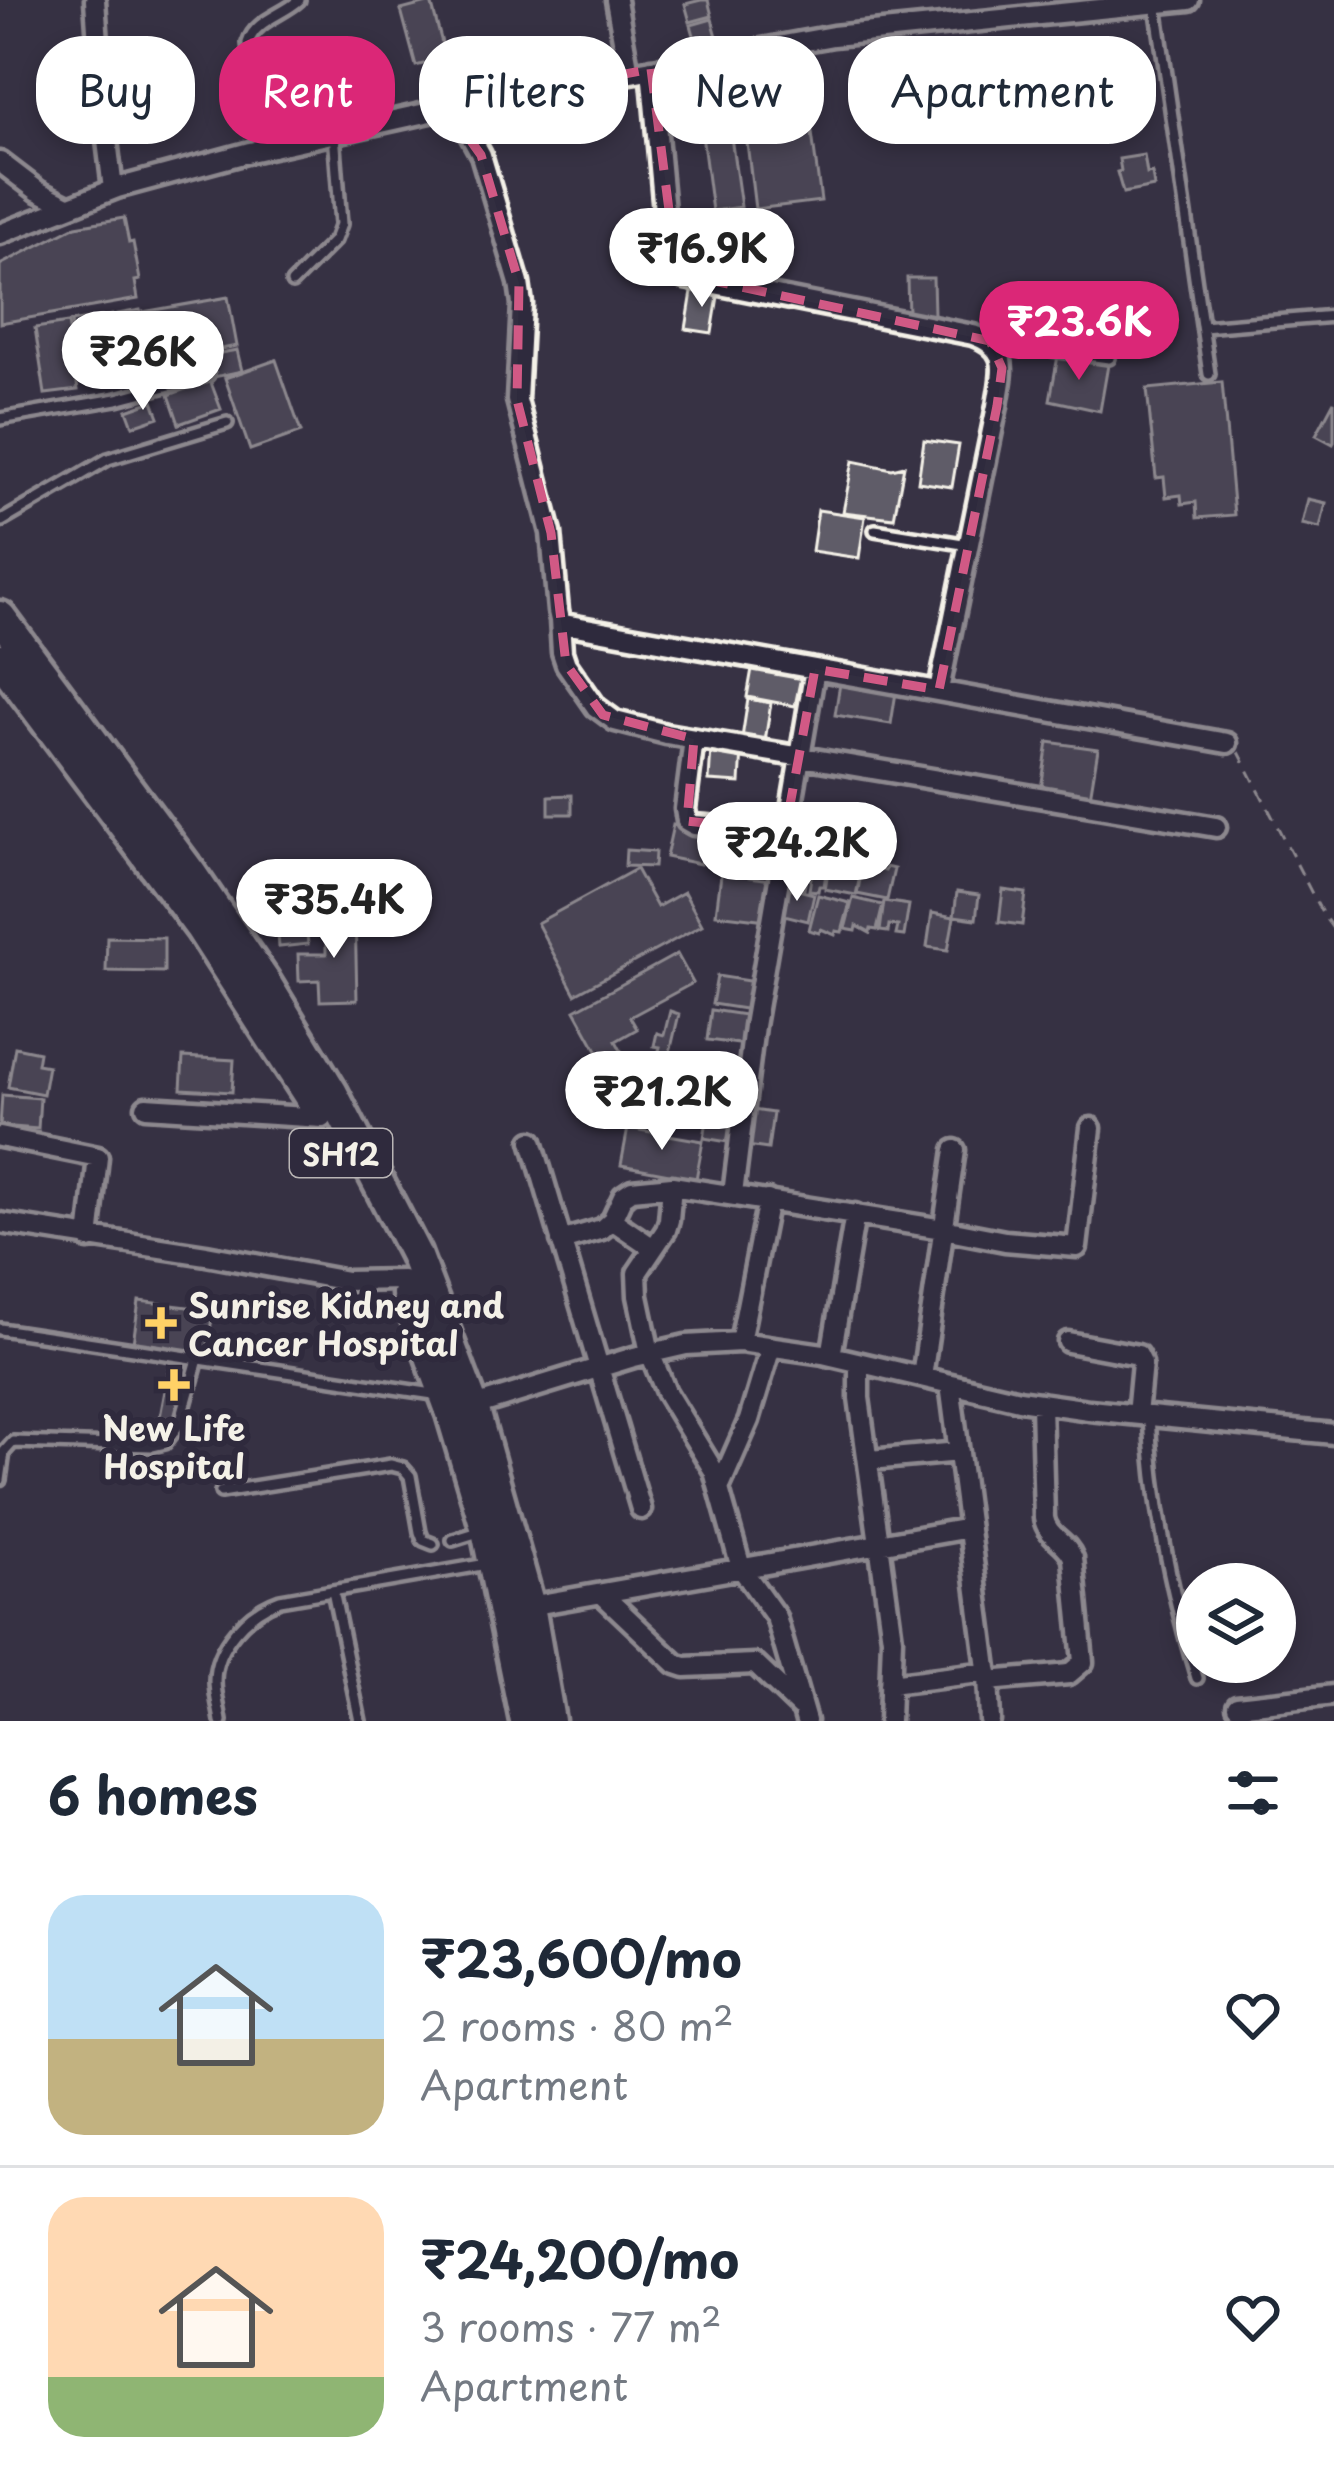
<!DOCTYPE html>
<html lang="en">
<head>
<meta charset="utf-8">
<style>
  :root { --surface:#fff; --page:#f6f6f7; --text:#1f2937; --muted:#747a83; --line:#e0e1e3; --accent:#db2777 }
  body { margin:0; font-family:"Playpen Sans",sans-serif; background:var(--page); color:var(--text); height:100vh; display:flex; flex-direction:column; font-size:45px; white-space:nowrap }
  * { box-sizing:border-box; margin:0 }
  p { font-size:39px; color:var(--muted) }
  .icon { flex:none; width:66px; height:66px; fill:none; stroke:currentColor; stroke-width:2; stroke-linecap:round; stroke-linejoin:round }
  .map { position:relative; height:1721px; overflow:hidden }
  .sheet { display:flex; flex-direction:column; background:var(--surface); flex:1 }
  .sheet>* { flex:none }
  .guide { position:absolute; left:36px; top:36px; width:1263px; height:108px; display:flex; gap:24px }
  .buttons { position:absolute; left:1176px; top:1563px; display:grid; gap:24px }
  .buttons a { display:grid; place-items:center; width:120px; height:120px; border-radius:50%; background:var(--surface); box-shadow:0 6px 18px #0003; font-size:60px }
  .price { position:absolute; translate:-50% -102px; padding:0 27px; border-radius:42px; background:#fff; color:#222; font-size:39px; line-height:78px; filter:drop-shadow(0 3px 6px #0008) }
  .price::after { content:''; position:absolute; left:50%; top:72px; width:36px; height:27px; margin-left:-18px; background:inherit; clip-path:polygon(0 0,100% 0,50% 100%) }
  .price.selected { background:var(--accent); color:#fff }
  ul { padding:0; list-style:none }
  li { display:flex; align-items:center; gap:36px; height:300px; padding:0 48px }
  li+li { border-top:3px solid var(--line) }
  li span { display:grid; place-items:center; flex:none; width:336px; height:240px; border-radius:36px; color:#555 }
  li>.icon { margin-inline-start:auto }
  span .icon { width:144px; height:144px; fill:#fffc; stroke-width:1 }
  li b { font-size:51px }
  h2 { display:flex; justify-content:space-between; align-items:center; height:144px; padding:0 48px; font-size:51px }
  .chip { padding:0 42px; border-radius:48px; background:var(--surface); box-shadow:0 6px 18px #0003; font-size:42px; line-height:108px }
  .chip.selected { background:var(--accent); color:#fff }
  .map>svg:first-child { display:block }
  .building { fill:#5f5c67; stroke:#f4f1e8; stroke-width:3 }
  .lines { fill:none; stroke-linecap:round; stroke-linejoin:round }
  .service-casing { stroke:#f4f1e8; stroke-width:18 }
  .minor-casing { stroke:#f4f1e8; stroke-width:27 }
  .primary-casing { stroke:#f4f1e8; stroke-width:39 }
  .path { stroke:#f4f1e8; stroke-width:3; stroke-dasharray:12 9; stroke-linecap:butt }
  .service { stroke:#2f2a3d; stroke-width:9 }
  .minor { stroke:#2f2a3d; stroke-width:18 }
  .primary { stroke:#2f2a3d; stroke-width:30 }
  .marked { fill:none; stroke:#d15985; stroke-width:9; stroke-dasharray:24 15; stroke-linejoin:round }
  .poi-dot { fill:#ffd166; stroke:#2f2a3d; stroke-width:4.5 }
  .labels { text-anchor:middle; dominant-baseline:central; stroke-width:12; stroke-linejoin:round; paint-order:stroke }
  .shield { fill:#2f2a3d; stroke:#b9b5b5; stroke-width:3 }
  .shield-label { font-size:30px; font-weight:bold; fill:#f4f1e8 }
  .poi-label { font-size:33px; font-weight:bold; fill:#f4f1e8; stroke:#2f2a3d; text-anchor:start }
</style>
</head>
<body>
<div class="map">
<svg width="1334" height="1721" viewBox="0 0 1334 1721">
  <rect width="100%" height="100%" fill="#373244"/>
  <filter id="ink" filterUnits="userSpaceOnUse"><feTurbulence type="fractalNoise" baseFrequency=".00833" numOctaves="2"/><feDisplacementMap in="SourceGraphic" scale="24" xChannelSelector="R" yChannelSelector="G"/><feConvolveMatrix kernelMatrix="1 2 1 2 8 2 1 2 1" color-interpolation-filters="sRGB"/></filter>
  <g filter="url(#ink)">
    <path class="building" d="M701,0h7l4,16 -22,6 -5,-18z
      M431,2l15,56 -30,8 -15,-56z
      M712,19l6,21 -21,6 -6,-21z
      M544,34l4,33 -17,2 -5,-32z
      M770,69h21v18h10v14h-31z
      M733,70l35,3 -2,20 -35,-4z
      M739,93l4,23 -35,5 -3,-23z
      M810,118l11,83 -66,8 -10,-83z
      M729,123l12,84 -29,4 -11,-84z
      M1144,155l3,19 5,-1 2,14 -31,6 -6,-21 4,-1 -2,-12z
      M124,218l5,25 4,-1 7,38 -5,1 3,18 -138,24v-58l76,-39z
      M907,278h26l1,36 -26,1z
      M693,286l26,4 -7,43 -26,-4z
      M228,297l9,49 -85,16 -9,-50z
      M140,310l13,67 -34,6 -12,-67z
      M105,316l4,25 -34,6 -4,-25z
      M68,323l10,67 -33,4 -10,-66z
      M237,350l5,21 -28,6 -4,-22z
      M1058,356l50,9 -8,46 -50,-11z
      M276,360l25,72 -51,18 -25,-72z
      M210,380l11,29 -42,15 -10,-29z
      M1222,382l12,133 -37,3 -1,-16 -14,2 -1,-9 -15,2 -2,-20 -8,1 -9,-89z
      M153,401l6,16 -26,9 -6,-16z
      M1334,401v41l-1,2 -17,-9z
      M924,440l35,5 -7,42 -34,-5z
      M853,461l39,8 12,-3 -10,52 -51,-6z
      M1308,499l18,4 -6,25 -18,-4z
      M818,510l47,7 -6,41 -47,-7z
      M753,663l49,9 -7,34 -48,-9z
      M841,677l56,9 -6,38 -56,-9z
      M748,699l23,4 -6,38 -23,-3z
      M1048,742l50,7 -8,48 -49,-8z
      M711,748l31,2 -2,33 -31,-2z
      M572,795v19h-23v-18z
      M673,825l34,7 -7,32 -34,-7z
      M726,836l28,3 -5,38 23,3 -5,40 -51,-6z
      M791,847l21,5 -8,37 -21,-4z
      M626,850l29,2 -1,15 -29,-1z
      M814,859l14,2 -4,25h-5l-1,5 -9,-1z
      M830,860l32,6 -6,29 -31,-6z
      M863,866l22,5 1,-4 8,2 -7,31 -30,-6z
      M636,869l21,38 27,-15 18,33 -127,69 -38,-71z
      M786,887l28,7 -6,27 -28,-7z
      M1003,890l23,3 -4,32 -23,-3z
      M957,892l22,3 -3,24 -22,-3z
      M818,895l32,8 -8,29 -6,-1 -1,4 -14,-6 -2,4 -10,-3z
      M853,898l30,7 -6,25 -6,-1 -1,4 -13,-7 -1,5 -11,-2z
      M884,901l25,4 -5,31 -8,-1 2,-9 -9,-1 -1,7 -8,-1z
      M304,907l4,37 -29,3 -3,-37z
      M355,913l2,87 -37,1 -1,-21 -20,1 -1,-27h28v-40z
      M932,913l22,4 -6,33 -21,-3z
      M107,937l57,1v34l-58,-1z
      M677,954l16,29 -63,34 7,12 -21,12 10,19 -18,10 -33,-60z
      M717,976l38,6 -4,28 -39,-6z
      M711,1010l40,6 -4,29 -40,-5z
      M670,1011l9,3 -13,55 -11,-3 5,-19 -6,-1 3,-13 7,2z
      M15,1047l24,5 -2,12 11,2 -5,28 -35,-7z
      M183,1057l51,3 -2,32 -51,-3z
      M642,1069l14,18 -25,19 -14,-19z
      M2,1095l38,3 -2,31 -38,-3z
      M710,1103l24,4 -6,35 -24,-4z
      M753,1110l20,3 -5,36 -21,-3z
      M628,1128l75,13 -7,38 -75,-14z
      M139,1301l74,9 -6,43 -74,-10z
      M170,1364l18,3 -10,54 -18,-4z"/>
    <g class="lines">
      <defs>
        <path id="service" d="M1156,5l53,369
          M259,150l-11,-107c7,-23 35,-28 51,-43
          M292,283l43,-43 6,-16 -7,-91
          M1203,327l131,-11
          M995,342l114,16
          M0,419l117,-20 91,-24
          M0,522l108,-63 119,-36
          M875,530l94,15
          M0,1329l440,66
          M1149,1416c4,90 22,175 48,262
          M0,1480l4,-28 9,-10 139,4 13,-3 15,-20 18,-64
          M221,1492l170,-27 12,3 7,8 10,56 3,8 10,4
          M453,1540l29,-9
          M333,1591l27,130
          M221,1721c-2,-13 -6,-27 -6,-40 0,-35 33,-70 65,-81l207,-36"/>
        <path id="minor" d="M95,0l7,100 11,89
          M616,0l13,73
          M651,69l17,186c3,12 7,17 17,23l288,57c39,14 29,36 24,71l-58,284
          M447,108l23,27 11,20 38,128 3,21 -5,96 34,133 7,78 2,9 4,4 663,119
          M0,162l38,29 30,15
          M0,234l117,-46 133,-36 239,-53 344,-63 356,-36
          M560,620l2,32 4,12 30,43 19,14 51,13 550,93
          M694,739l-9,70 2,12 7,4 91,7
          M146,1107l177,11
          M0,1137l98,20 -9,82
          M532,1141l109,368
          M672,1186l-3,34 -3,10 -29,43 1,23 12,57 16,39 48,79 27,97 35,49 30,104
          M733,1194l21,-168 61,-357
          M612,1220l41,28
          M0,1223l206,32 141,26 56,-1
          M561,1241l41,-12 10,-9 11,-24 9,-6 40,-4 271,43 62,12 72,6 14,-119
          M740,1342l28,-142
          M1068,1342l70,13 4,8 -5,52
          M831,1356l24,-142
          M859,1363v35l33,240 -3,83
          M922,1377l33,-227
          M950,1384l38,292 2,45
          M468,1408l166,-51 52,-12 54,-3 83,12 196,46 70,10 245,24
          M870,1460l89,-8
          M720,1486l29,-66 22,-73
          M602,1594l74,70 9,3 70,-3 45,43
          M529,1606l440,-78
          M988,1681l81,-7 14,-12 -10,-104c-6,-17 -26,-21 -29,-40l-3,-115
          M890,1684l98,-12
          M1237,1706l97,-11"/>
        <path id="primary" d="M0,617l191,257 73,107 68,112 83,161 58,153 56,199 20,115
          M0,659l201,269 118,183
          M408,1294l44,119 35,117 39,191"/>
      </defs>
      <use href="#service" class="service-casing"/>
      <use href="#minor" class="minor-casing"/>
      <use href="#primary" class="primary-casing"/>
      <path class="path" d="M1239,752l84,163 11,15"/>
      <use href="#service" class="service"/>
      <use href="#minor" class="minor"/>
      <use href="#primary" class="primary"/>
    </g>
  </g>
  <path d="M0 0H1334V1721H0ZM651,69l26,204 313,68 12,27 -5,38 -58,284 -124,-21 -30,163 -98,-11 7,-82 -91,-24 -37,-51 -15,-131 -34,-133 2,-117 -38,-128 -34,-47z" fill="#373244" fill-opacity=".55" fill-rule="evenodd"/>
  <path class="marked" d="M651,69l26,204 313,68 12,27 -5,38 -58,284 -124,-21 -30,163 -98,-11 7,-82 -91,-24 -37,-51 -15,-131 -34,-133 2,-117 -38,-128 -34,-47z"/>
  <g class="poi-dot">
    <path d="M155 1305h12v12h12v12h-12v12h-12v-12h-12v-12h12z"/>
    <path d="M168 1367h12v12h12v12h-12v12h-12v-12h-12v-12h12z"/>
  </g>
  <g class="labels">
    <rect class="shield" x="290" y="1129" width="102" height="48" rx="9"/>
    <g class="shield-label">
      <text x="341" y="1153">SH12</text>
    </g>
    <g class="poi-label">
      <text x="188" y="1304">Sunrise Kidney and<tspan x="188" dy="38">Cancer Hospital</tspan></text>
      <text x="174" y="1427" text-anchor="middle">New Life<tspan x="174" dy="38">Hospital</tspan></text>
    </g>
  </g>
</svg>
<div class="buttons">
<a><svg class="icon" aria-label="layers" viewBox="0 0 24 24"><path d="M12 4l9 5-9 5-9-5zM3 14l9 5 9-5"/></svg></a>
</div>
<b class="price" style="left:702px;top:310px">₹16.9K</b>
<b class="price selected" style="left:1079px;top:383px">₹23.6K</b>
<b class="price" style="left:143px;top:413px">₹26K</b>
<b class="price" style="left:797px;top:904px">₹24.2K</b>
<b class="price" style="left:334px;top:961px">₹35.4K</b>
<b class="price" style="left:662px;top:1153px">₹21.2K</b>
<div class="guide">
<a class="chip">Buy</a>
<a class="chip selected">Rent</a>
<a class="chip">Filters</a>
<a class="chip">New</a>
<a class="chip">Apartment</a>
</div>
</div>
<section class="sheet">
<h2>6 homes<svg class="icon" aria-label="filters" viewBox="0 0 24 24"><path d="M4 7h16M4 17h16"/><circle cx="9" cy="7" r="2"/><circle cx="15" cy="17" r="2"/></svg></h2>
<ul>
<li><span style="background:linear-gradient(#bfe0f5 60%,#c2b280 0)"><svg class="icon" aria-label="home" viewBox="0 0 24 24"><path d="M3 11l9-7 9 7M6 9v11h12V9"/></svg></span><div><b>₹23,600/mo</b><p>2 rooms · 80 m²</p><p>Apartment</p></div><svg class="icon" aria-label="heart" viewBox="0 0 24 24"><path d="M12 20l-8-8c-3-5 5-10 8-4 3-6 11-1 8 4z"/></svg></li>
<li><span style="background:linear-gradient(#ffd9b3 75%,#8fb573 0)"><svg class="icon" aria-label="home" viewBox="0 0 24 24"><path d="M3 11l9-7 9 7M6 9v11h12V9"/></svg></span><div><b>₹24,200/mo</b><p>3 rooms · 77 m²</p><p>Apartment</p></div><svg class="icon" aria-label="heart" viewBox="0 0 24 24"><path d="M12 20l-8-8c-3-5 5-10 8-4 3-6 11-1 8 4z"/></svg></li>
</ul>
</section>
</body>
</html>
